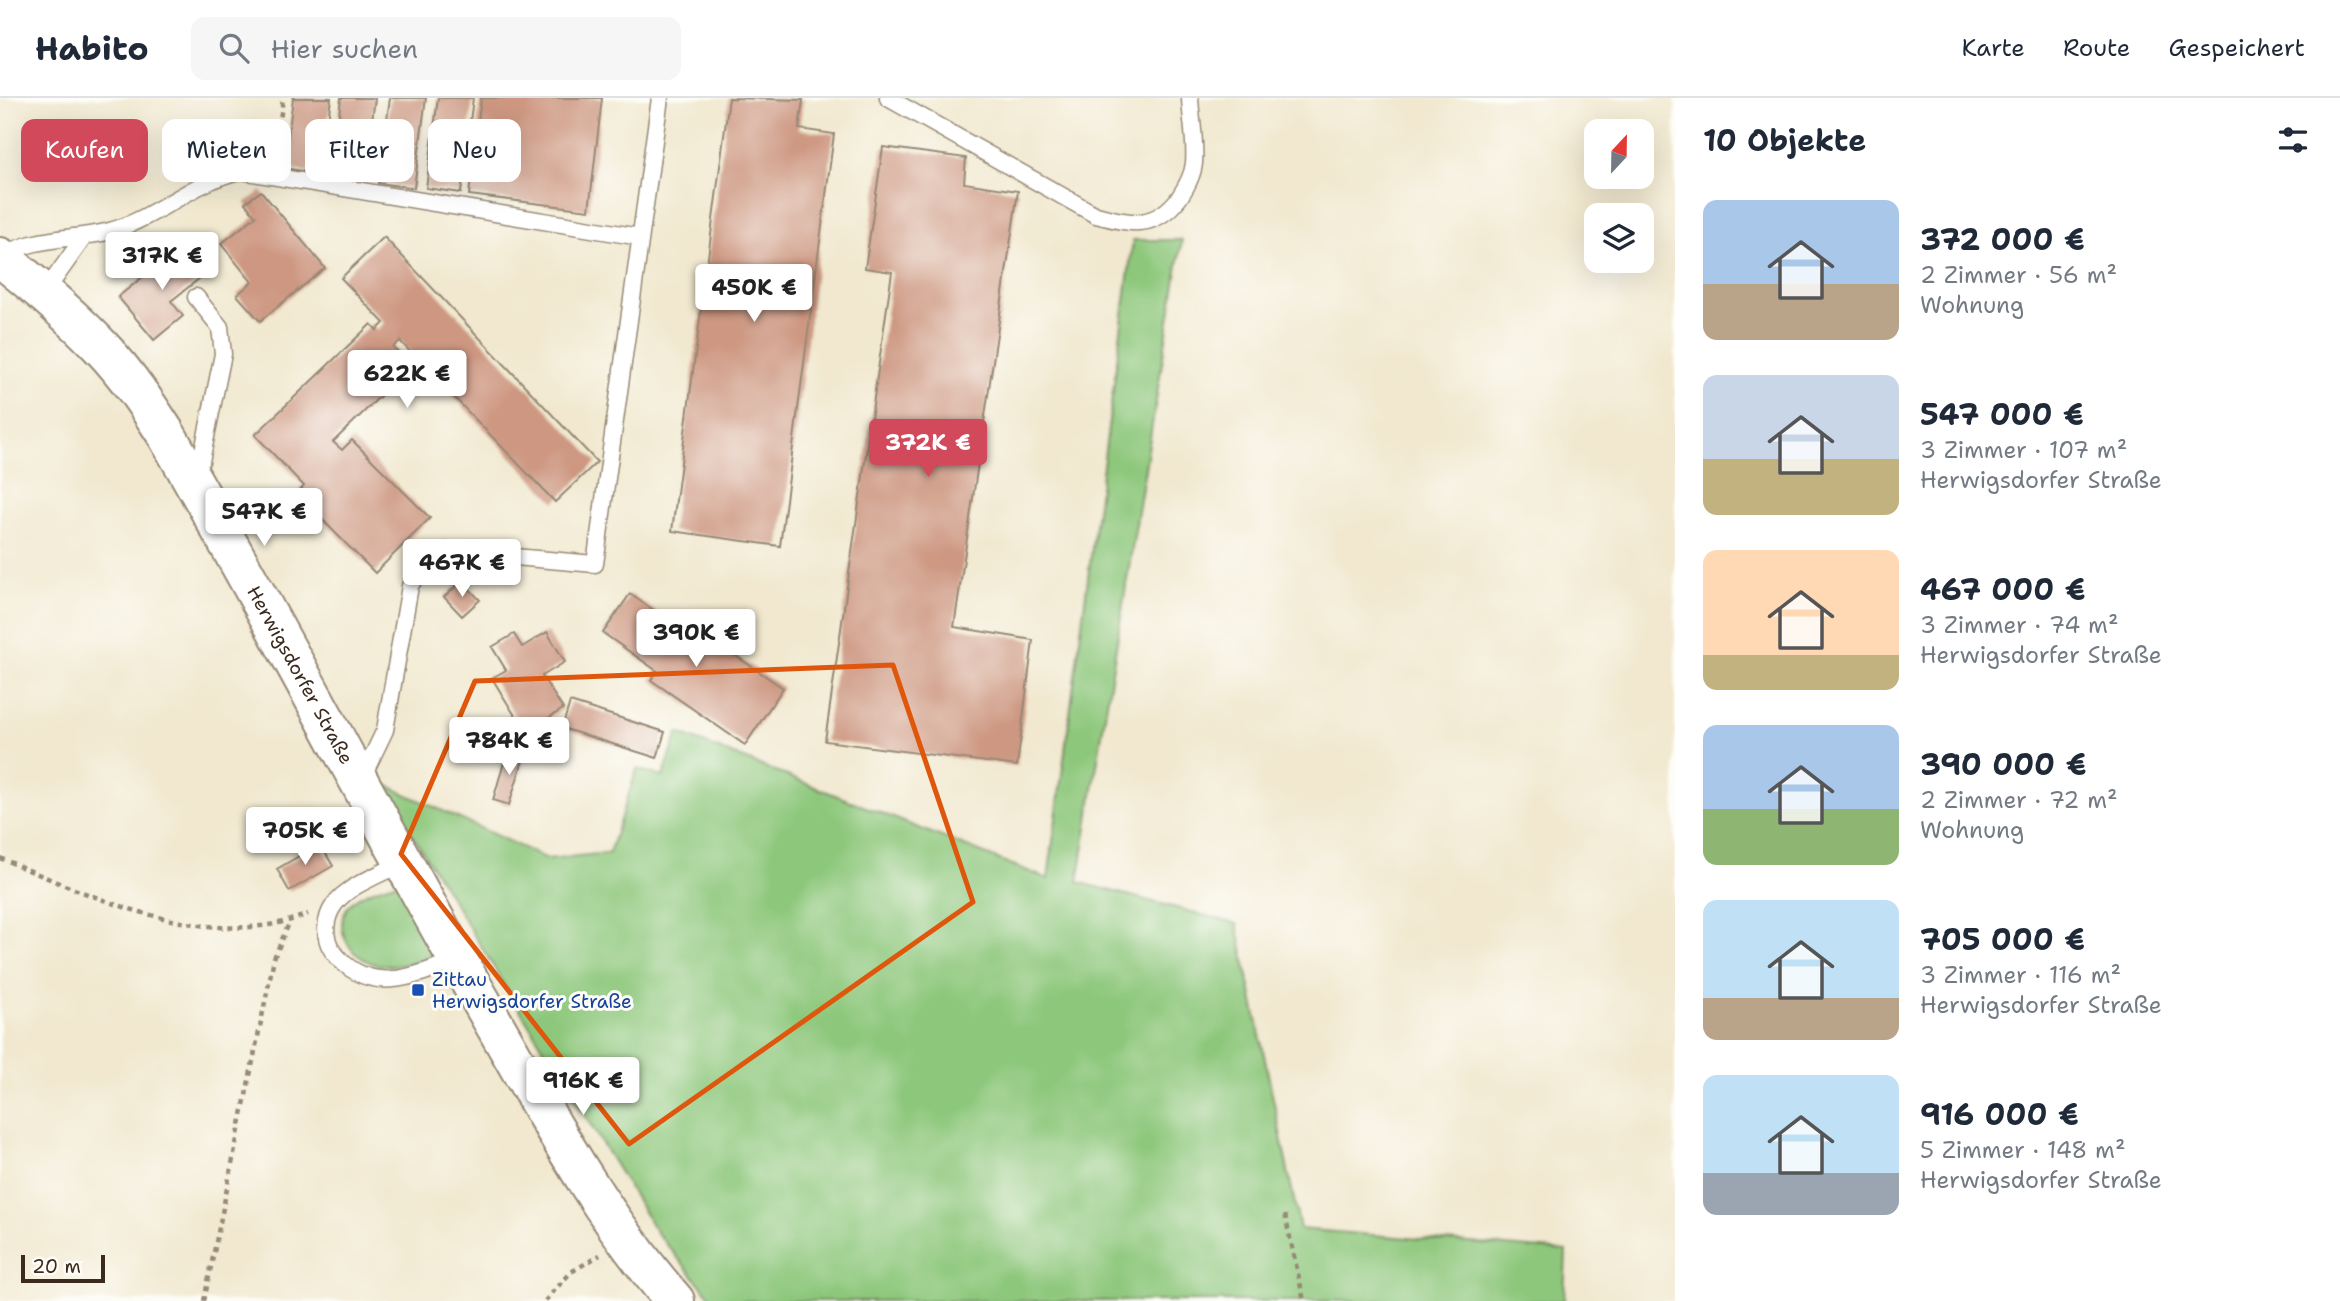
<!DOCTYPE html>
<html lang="de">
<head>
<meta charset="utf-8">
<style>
  :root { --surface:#fff; --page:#f6f6f7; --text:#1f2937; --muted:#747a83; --line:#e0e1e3; --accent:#d1495b }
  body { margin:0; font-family:"Shantell Sans",sans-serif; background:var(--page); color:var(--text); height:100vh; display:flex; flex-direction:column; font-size:26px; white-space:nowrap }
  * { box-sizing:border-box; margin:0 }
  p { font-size:23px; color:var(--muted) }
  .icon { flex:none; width:38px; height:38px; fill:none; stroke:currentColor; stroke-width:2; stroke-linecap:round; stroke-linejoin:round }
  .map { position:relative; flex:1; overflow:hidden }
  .sheet { display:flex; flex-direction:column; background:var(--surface); width:665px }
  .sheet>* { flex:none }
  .top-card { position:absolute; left:21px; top:21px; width:665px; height:63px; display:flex; gap:14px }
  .needle { width:46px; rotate:22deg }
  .buttons { position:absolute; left:1584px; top:21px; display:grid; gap:14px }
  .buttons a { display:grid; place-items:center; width:70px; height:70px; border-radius:14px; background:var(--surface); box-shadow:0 7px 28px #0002; font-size:35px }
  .scale { position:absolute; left:21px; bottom:18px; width:84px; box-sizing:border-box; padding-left:7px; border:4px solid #3b2a1e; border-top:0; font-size:19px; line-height:24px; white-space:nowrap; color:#3b2a1e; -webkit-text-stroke:5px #fdfcf7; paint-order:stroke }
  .price { position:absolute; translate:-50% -60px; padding:0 16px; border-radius:7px; background:#fff; color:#222; font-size:23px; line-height:46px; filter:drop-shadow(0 2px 4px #0008) }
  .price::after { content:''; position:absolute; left:50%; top:42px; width:21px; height:16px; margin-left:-10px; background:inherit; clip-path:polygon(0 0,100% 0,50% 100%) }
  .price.selected { background:var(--accent); color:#fff }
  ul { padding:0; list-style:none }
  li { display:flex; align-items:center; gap:21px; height:175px; padding:0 28px }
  li span { display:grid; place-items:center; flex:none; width:196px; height:140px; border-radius:14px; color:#555 }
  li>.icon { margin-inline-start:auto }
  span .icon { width:84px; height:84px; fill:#fffc; stroke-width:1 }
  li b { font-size:30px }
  h2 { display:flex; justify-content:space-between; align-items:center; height:84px; padding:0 28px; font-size:30px }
  .pill { padding:0 24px; border-radius:14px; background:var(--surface); box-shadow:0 7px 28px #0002; font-size:24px; line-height:63px }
  .pill.selected { background:var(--accent); color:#fff }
  header { display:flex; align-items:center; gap:42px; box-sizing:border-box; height:98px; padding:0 35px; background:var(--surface); border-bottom:2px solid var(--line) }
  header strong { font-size:33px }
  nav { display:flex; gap:38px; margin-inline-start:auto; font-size:24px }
  .search { width:490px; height:63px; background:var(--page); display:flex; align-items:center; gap:18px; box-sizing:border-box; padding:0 24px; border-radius:14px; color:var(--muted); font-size:26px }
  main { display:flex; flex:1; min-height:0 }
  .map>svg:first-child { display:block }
  .green { fill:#8dc77b; stroke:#64784c; stroke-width:2 }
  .building { fill:#cd9781 }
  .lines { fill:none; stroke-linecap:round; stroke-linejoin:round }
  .lane-casing { stroke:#968976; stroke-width:19 }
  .secondary-casing { stroke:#968976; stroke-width:42 }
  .path { stroke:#968976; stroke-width:4.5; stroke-dasharray:5 5; stroke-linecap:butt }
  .lane { stroke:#fff; stroke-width:16 }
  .secondary { stroke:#fff; stroke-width:38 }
  .marked { fill:none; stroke:#df570d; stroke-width:5; stroke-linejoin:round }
  .transit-dot { fill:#1a4fb4; stroke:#fdfcf7; stroke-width:2.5 }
  .labels { text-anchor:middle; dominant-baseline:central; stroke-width:6; stroke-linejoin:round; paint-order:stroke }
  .street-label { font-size:19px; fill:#3b2a1e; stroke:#fdfcf7 }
  .transit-label { font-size:19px; fill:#164399; stroke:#fdfcf7; text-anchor:start }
</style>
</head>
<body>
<header>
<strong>Habito</strong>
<div class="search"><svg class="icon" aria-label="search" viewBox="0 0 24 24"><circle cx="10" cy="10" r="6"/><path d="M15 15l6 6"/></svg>Hier suchen</div>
<nav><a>Karte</a><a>Route</a><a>Gespeichert</a></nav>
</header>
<main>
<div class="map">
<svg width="1675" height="1203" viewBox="0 0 1675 1203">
  <rect width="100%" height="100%" fill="#fdfcf7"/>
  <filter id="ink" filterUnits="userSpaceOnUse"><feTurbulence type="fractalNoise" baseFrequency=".0143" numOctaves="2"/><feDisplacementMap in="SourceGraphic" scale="14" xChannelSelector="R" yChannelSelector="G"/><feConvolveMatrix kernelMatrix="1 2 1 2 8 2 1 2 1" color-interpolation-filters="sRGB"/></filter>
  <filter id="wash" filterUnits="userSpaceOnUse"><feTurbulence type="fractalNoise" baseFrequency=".00686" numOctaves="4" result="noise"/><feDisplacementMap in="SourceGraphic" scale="28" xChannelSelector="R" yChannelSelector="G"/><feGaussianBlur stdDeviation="1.57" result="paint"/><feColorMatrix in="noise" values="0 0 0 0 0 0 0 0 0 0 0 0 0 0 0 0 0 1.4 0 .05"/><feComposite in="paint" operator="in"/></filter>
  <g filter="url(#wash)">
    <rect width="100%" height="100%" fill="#f1e8cf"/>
    <path class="green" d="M1133,142h49l-104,642 159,42 63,305 266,22 -2,50h-850l-57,-68 -277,-451 167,77 62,-6 28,-84 26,8 15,-44 370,146z
      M398,784l35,72c-13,9 -42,15 -58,10 -30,-8 -47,-46 -18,-66 12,-8 27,-12 41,-16z"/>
    <g id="blocks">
      <path class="building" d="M293,0h38l-10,76 -37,-6z
        M341,0h34l-11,82 -32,-4z
        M390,0h36l-12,90 -36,-5z
        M438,0h35l-12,95 -35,-5z
        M481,0h121l-13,112 -120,-15z
        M729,0l74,2 -4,29 35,5 -54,412 -108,-15z
        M883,49l83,11 -2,25 54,8 -64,436 79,13 -16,126 -192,-25 67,-469 -27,-4z
        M261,93l64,77 -65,53 -23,-26 15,-13 -31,-38 35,-28 -11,-13z
        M384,139l213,225 -42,40 -155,-161 -7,6 18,19 -78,76 9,8 10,-10 78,78 -55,55 -78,-79 7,-8 -49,-51 116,-111 6,6 7,-7 -43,-45z
        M182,147l23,29 -34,27 12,15 -29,24 -36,-43z
        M462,483l18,19 -18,16 -18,-19z
        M630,496l54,37 5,-7 94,64 -38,57 -94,-65 6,-9 -54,-38z
        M547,534l18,30 -23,14 21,33 -38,23 -33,-54 14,-8 -14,-23 22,-13 8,13z
        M570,604l95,30 -8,26 -95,-30z
        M508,651l17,5 -16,51 -16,-5z
        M320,746l13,22 -44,25 -12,-22z"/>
    </g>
  </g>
  <g filter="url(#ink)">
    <use href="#blocks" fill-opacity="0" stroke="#968976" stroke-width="2"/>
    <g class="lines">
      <defs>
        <path id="lane" d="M888,0l208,117c35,9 58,15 83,-17 6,-9 14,-23 15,-35 2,-20 -3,-44 -4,-65
          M2,160c26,-22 76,-18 108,-27 47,-13 84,-51 131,-60l399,66
          M45,194l39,-55
          M189,375l12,-12 22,-107 -3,-27 -24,-30
          M361,682l24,-50 25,-144 12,-20 24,-15 149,13 65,-466
          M402,765c-19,10 -57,24 -68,42 -9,13 -11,31 -2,45 34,47 81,28 125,9"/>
        <g id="secondary">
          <path id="s1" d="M0,159c35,28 70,57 101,90 25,26 45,56 65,87 110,189 210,384 319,574 57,99 114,207 190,293"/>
        </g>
      </defs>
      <use href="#lane" class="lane-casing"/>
      <use href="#secondary" class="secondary-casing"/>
      <path class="path" d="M275,58l8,-58
        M0,760c91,38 211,96 308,56
        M1285,1117l19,86
        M204,1203l70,-343 16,-37
        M545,1203l26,-29 29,-17"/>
      <use href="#lane" class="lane"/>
      <use href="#secondary" class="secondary"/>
    </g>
  </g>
  <path class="marked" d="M893,567l80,237 -344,242 -228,-290 74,-173z"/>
  <rect class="transit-dot" x="411" y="885" width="14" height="14" rx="3.5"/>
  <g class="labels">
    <g class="street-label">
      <text stroke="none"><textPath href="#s1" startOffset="520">Herwigsdorfer Straße</textPath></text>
    </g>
    <g class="transit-label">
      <text x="432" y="881">Zittau<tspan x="432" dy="22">Herwigsdorfer Straße</tspan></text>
    </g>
  </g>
</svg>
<div class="buttons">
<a><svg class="needle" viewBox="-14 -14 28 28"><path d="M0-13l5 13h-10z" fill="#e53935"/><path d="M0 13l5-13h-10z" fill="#747a83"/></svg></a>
<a><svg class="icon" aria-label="layers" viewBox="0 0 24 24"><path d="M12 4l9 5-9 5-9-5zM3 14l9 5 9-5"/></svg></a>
</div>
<div class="scale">20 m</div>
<b class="price" style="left:162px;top:194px">317K €</b>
<b class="price" style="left:754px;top:226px">450K €</b>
<b class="price" style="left:407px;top:312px">622K €</b>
<b class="price selected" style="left:928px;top:381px">372K €</b>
<b class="price" style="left:264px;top:450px">547K €</b>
<b class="price" style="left:462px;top:501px">467K €</b>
<b class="price" style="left:696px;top:571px">390K €</b>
<b class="price" style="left:509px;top:679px">784K €</b>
<b class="price" style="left:305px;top:769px">705K €</b>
<b class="price" style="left:583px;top:1019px">916K €</b>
<div class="top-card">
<a class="pill selected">Kaufen</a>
<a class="pill">Mieten</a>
<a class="pill">Filter</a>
<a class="pill">Neu</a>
</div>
</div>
<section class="sheet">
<h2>10 Objekte<svg class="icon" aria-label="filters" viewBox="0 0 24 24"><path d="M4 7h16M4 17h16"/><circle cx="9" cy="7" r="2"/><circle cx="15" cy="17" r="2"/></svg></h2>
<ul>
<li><span style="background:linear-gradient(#a9c7e8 60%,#b9a48a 0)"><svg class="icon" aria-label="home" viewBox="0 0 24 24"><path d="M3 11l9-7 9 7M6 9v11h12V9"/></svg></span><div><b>372 000 €</b><p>2 Zimmer · 56 m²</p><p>Wohnung</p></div></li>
<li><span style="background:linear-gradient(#c9d6e8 60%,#c2b280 0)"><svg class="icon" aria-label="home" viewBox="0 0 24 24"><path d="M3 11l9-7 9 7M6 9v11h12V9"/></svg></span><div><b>547 000 €</b><p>3 Zimmer · 107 m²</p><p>Herwigsdorfer Straße</p></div></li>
<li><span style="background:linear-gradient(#ffd9b3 75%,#c2b280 0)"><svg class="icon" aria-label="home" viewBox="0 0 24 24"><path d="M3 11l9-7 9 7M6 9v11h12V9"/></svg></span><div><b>467 000 €</b><p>3 Zimmer · 74 m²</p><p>Herwigsdorfer Straße</p></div></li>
<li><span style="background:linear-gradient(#a9c7e8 60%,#8fb573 0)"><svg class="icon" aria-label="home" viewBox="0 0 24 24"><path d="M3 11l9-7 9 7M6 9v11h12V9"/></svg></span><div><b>390 000 €</b><p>2 Zimmer · 72 m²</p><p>Wohnung</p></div></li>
<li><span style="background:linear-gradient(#bfe0f5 70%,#b9a48a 0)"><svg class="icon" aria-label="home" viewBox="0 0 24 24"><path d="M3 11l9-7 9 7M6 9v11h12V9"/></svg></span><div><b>705 000 €</b><p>3 Zimmer · 116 m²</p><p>Herwigsdorfer Straße</p></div></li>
<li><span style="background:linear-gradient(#bfe0f5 70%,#9aa5b1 0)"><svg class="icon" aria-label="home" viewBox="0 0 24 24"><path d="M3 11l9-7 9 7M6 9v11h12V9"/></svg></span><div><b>916 000 €</b><p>5 Zimmer · 148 m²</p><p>Herwigsdorfer Straße</p></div></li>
</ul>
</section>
</main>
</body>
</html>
